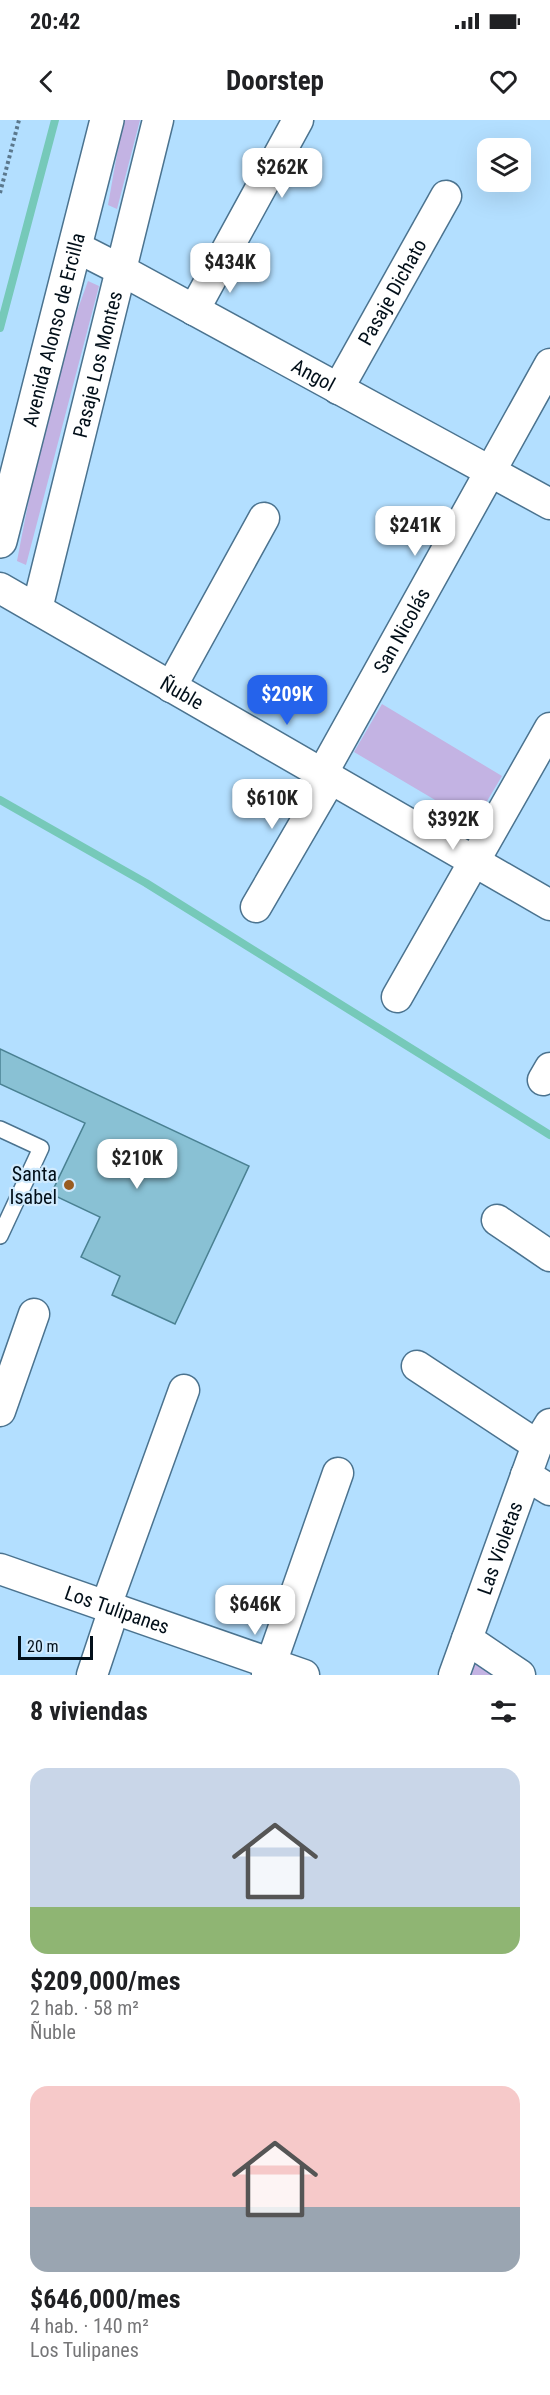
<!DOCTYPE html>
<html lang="es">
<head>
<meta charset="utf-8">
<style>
  :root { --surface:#fff; --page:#f6f6f6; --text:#202124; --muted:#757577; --accent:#2563eb }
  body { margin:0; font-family:"Roboto Condensed",sans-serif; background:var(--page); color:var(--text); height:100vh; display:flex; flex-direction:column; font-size:22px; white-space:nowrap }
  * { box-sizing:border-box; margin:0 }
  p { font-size:20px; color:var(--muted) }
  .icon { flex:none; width:33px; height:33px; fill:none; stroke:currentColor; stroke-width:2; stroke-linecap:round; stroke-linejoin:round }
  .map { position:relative; height:1555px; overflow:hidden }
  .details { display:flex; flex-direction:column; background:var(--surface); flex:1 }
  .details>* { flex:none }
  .controls { position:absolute; left:477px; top:18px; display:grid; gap:12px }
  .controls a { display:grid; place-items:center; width:54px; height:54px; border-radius:12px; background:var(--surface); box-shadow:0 6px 24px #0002; font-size:30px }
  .scale { position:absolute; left:18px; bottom:15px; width:75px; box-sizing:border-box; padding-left:6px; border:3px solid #020f19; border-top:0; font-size:16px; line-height:21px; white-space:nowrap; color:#020f19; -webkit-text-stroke:4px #d0eafd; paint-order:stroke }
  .price { position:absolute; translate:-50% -51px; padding:0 14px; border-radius:12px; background:#fff; color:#222; font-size:20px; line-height:39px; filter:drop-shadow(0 2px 3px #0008) }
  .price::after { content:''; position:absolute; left:50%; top:36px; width:18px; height:14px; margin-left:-9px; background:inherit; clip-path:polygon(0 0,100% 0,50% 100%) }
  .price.active { background:var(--accent); color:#fff }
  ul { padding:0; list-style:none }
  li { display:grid; align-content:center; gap:12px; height:318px; padding:0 30px }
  li span { display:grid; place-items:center; height:186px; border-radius:18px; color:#555 }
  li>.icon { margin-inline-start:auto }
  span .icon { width:108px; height:108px; fill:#fffc; stroke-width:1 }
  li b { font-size:26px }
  h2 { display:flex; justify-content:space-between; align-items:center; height:72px; padding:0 30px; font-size:26px }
  .status { display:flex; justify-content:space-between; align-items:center; height:42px; padding:0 30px; background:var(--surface); direction:ltr }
  .status svg { height:16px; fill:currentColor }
  header { display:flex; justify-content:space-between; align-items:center; height:78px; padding:0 30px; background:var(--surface); font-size:27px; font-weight:700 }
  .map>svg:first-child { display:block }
  .green { fill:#c3b3e3 }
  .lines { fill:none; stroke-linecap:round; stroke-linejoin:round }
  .stream { stroke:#76c9b9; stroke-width:8 }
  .building { fill:#89c1d4; stroke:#4a8192; stroke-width:1.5 }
  .lane-casing { stroke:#4b738f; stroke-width:18 }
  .street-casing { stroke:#4b738f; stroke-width:33 }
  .secondary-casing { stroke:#4b738f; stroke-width:36 }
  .path { stroke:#5b788d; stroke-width:4; stroke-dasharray:3 3; stroke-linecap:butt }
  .lane { stroke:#fff; stroke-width:15 }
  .street { stroke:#fff; stroke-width:30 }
  .secondary { stroke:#fff; stroke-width:33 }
  .poi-dot { fill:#995c20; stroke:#d0eafd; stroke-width:2 }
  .labels { text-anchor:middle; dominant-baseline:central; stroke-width:4.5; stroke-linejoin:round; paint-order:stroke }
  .street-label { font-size:20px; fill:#020f19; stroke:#d0eafd }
  .poi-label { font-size:20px; fill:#020f19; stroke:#d0eafd; text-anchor:end }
</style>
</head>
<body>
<div class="status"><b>20:42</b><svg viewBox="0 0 49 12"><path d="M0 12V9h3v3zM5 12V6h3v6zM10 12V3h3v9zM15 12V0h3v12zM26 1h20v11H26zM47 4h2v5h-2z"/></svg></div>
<header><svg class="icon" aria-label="back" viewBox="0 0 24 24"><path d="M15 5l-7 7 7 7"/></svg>Doorstep<svg class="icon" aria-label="heart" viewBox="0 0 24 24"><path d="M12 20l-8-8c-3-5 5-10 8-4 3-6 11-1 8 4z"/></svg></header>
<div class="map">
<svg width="550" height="1555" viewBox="0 0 550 1555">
  <rect width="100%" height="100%" fill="#b3dfff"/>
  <path class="green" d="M123,0h17l-23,89 -9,-4z
    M88,161l11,5 -73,279 -9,-4c18,-95 37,-190 71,-280z
    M382,584l120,72 -28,47 -120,-71z
    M477,1537l25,18h-32z"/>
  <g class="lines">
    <path class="stream" d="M0,208l55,-208
      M0,680l146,83 404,252"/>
  </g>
  <path class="building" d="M0,929l249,117 -74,158 -63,-29 8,-19 -39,-19 19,-40 -49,-23 34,-71 -85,-39z"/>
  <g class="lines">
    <defs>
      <path id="lane" d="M0,1009l41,19 -41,88"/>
      <g id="street">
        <path id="s1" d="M74,126l47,24 429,234"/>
        <path d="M194,190l104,-190"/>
        <path id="s2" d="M338,269l108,-193"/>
        <path id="s3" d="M0,468l550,317"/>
        <path id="s4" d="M37,489l121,-489"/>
        <path d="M171,567l93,-169"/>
        <path id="s5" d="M322,654l228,-410"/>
        <path d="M256,787l75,-129"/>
        <path d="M397,877l153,-269"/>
        <path d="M543,960l7,-12"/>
        <path d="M497,1100l53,36"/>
        <path d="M417,1246l120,79"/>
        <path d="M0,1291l34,-97"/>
        <path d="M526,1355l24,15"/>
        <path id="s6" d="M0,1449l304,106"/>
        <path d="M106,1486l78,-216"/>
        <path d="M467,1519l53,36"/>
        <path d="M92,1555l22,-66"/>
        <path d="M267,1555l71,-202"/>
        <path id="s7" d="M454,1555l83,-230 13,-21"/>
      </g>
      <g id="secondary">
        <path id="s8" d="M0,421l107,-421"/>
      </g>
    </defs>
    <use href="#lane" class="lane-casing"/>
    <use href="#street" class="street-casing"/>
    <use href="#secondary" class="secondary-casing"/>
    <path class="path" d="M0,73l19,-73"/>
    <use href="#lane" class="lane"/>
    <use href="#street" class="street"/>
    <use href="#secondary" class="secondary"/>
  </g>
  <circle class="poi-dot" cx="69" cy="1065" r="6"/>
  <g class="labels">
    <g class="street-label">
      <text stroke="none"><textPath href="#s2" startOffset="111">Pasaje Dichato</textPath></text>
      <text stroke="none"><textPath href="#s8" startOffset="218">Avenida Alonso de Ercilla</textPath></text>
      <text stroke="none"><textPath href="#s4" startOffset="252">Pasaje Los Montes</textPath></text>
      <text stroke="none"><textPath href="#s1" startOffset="272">Angol</textPath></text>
      <text stroke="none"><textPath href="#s5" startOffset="164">San Nicolás</textPath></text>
      <text stroke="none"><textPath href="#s3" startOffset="210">Ñuble</textPath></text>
      <text stroke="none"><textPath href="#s7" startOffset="135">Las Violetas</textPath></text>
      <text stroke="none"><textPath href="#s6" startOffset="124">Los Tulipanes</textPath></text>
    </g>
    <g class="poi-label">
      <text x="57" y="1054">Santa<tspan x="57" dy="23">Isabel</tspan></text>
    </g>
  </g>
</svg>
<div class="controls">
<a><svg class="icon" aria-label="layers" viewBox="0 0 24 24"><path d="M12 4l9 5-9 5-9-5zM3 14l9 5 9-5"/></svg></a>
</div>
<div class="scale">20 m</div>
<b class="price" style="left:282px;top:79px">$262K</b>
<b class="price" style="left:230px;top:174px">$434K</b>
<b class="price" style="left:415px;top:437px">$241K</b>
<b class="price active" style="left:287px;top:606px">$209K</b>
<b class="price" style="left:272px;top:710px">$610K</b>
<b class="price" style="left:453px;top:731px">$392K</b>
<b class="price" style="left:137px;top:1070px">$210K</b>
<b class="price" style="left:255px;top:1516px">$646K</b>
</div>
<section class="details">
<h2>8 viviendas<svg class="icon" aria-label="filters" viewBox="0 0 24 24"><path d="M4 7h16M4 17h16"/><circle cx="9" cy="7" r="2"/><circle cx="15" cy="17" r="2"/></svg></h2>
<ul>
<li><span style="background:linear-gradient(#c9d6e8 75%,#8fb573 0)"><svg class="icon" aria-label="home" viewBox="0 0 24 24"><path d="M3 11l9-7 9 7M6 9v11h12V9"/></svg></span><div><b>$209,000/mes</b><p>2 hab. · 58 m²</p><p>Ñuble</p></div></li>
<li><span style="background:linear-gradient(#f6c9c9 65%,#9aa5b1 0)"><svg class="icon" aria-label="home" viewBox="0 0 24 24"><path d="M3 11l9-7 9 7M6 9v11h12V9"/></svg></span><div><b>$646,000/mes</b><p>4 hab. · 140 m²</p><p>Los Tulipanes</p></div></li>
</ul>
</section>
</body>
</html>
